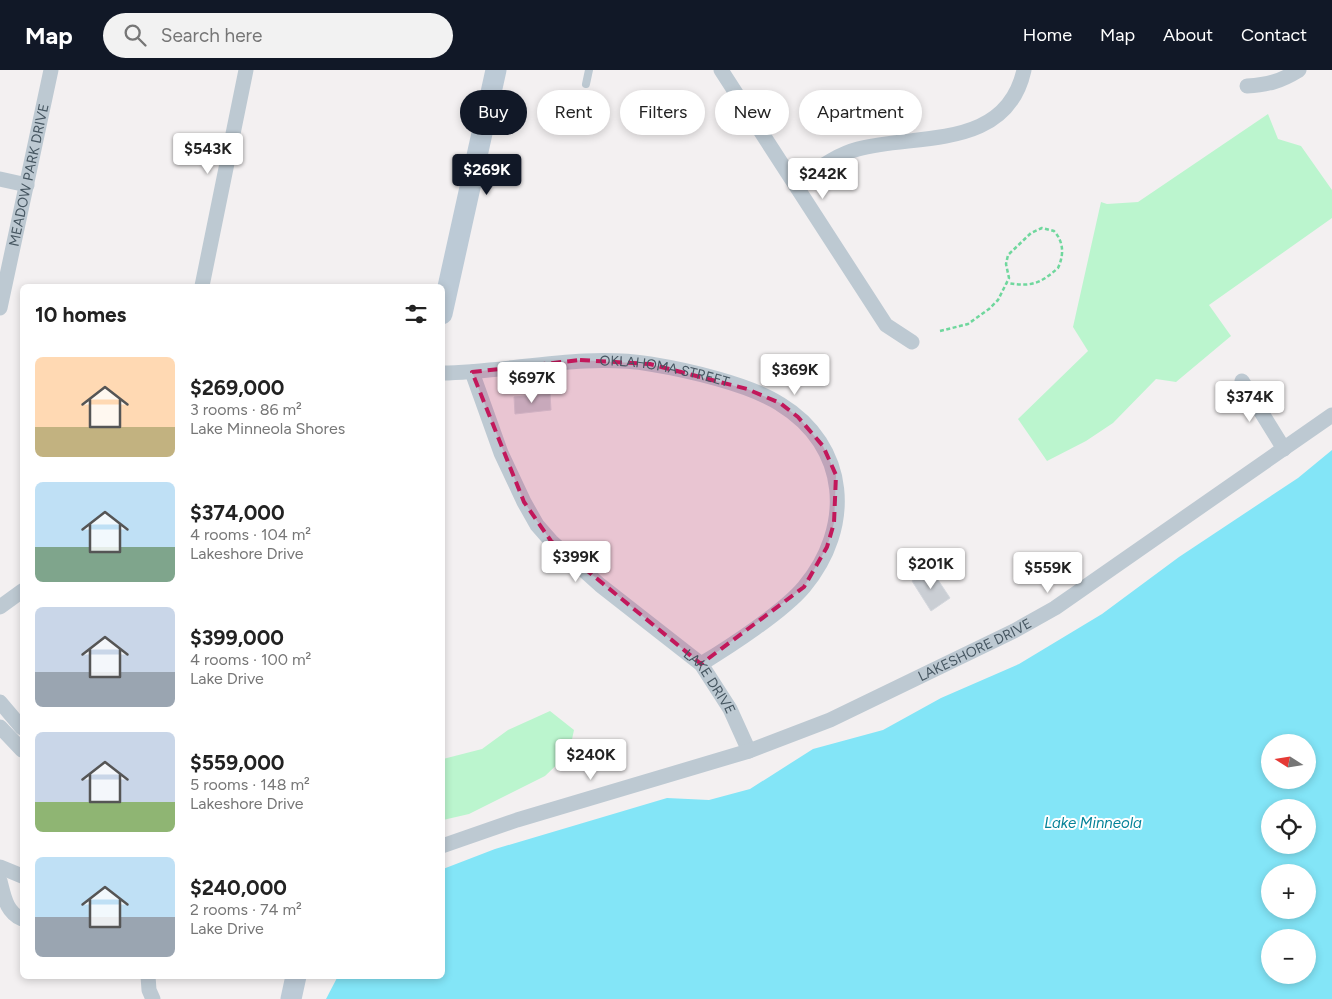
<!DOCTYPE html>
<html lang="en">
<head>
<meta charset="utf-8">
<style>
  :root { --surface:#fff; --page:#f2f2f2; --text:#222; --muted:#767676; --accent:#111827 }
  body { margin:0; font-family:Figtree,sans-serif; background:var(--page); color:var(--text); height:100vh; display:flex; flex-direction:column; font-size:19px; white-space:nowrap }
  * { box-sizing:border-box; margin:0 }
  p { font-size:16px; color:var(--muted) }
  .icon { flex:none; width:28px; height:28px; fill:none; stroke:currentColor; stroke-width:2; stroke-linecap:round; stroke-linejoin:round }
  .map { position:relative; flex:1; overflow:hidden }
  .panel { position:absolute; left:20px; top:214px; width:425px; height:695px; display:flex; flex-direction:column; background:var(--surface); border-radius:8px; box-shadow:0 2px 8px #0003 }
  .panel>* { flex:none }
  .hud { position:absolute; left:460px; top:20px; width:475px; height:45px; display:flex; gap:10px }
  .needle { width:32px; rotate:282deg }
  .tools { position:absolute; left:1261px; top:664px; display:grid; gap:10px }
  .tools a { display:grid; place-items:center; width:55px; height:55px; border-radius:50%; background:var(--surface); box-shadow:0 2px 8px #0003; font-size:25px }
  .price { position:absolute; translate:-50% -42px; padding:0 11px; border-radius:5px; background:#fff; color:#222; font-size:16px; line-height:32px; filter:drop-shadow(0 1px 2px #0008) }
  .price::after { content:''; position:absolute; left:50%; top:30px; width:15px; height:11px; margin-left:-8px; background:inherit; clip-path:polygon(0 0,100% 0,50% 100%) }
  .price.on { background:var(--accent); color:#fff }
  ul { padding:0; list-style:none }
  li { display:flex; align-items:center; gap:15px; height:125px; padding:0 15px }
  li span { display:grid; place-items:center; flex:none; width:140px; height:100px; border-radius:8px; color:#555 }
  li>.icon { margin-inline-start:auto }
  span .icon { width:60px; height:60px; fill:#fffc; stroke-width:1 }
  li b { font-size:21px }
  h2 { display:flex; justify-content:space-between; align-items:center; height:60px; padding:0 15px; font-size:21px }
  .tag { padding:0 18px; border-radius:22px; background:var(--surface); box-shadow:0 2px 8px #0003; font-size:18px; line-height:45px }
  .tag.on { background:var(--accent); color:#fff }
  header { display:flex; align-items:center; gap:30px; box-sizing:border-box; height:70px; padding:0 25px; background:var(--accent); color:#fff }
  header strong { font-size:24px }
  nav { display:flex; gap:28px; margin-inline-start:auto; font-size:18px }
  .search { width:350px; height:45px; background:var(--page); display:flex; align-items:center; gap:12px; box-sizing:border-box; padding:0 18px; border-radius:28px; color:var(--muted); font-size:19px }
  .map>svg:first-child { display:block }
  .green { fill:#bbf5ce }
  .water { fill:#83e5f7; fill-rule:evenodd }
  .building { fill:#caced4; stroke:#d4d7dd }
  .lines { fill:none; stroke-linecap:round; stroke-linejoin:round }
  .path { stroke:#6fd79d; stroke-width:2.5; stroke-dasharray:4 2.5; stroke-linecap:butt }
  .lane { stroke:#bdc9d2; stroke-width:8 }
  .street { stroke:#bdc9d2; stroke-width:15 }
  .secondary { stroke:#bccad6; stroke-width:21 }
  .marked { fill:#c2185b; fill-opacity:0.2; stroke:#c2185b; stroke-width:4; stroke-dasharray:10 6; stroke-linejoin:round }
  .labels { text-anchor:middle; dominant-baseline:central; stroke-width:4; stroke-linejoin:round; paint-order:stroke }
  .street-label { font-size:14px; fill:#465661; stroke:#fff }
  .water-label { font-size:15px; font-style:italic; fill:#038298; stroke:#fff }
</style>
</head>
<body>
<header>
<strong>Map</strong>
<div class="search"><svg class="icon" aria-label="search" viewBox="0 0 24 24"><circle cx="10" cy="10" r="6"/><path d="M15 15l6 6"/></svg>Search here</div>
<nav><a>Home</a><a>Map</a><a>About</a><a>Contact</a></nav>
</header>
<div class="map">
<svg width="1332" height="929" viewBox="0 0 1332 929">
  <rect width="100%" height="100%" fill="#f3f0f1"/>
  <path class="green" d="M1268,44l10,25 23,7 31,44v28l-123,87 22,31 -55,46 -20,-3 -43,44 -27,18 -39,20 -29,-42 70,-68 -15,-24 28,-125 6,2 31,-2z
    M550,641l24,19 -5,23 -24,23 -76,38 -26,6v-61l39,-10 26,-19z"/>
  <path class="water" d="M1332,380v549h-1006l12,-23h104l1,-107 52,-20 172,-51 42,2 41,-11 63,-40 70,-19 58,-32 78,-34 83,-50 77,-57 119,-79zM1270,672h38v38h-38zM1270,738h38v37h-38zM1270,802h38v38h-38zM1270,868h38v37h-38z"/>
  <path class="building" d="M550,324l1,16 -36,4 -1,-17z
    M930,498l20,30 -19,13 -19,-30z"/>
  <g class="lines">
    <path class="path" d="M940,261l28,-7 21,-15 9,-9 11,-22 -3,-14 2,-9 23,-22 11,-5 12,3c10,11 10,24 4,37 -18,16 -27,19 -51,15"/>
    <path class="lane" d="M586,14l3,-14"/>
    <g class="street">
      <path d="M721,0l165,255 26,17"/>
      <path d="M1247,16c21,-1 34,-5 52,-16"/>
      <path d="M0,109l27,6"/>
      <path d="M795,114c20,-13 40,-29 63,-35 59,-16 148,2 166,-79"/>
      <path d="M202,216l44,-216"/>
      <path id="s1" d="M0,238l51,-238"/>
      <path id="s2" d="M472,302l29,81 23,49 13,23 14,16 49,44 101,79 29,45 19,42"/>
      <path id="s3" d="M442,303c70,-1 138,-20 208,-9 37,6 99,20 130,40 69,42 74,123 24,183 -21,25 -75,60 -103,77"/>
      <path d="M1242,311l42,68"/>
      <path d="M0,537l22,-16"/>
      <path d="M0,632l22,26"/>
      <path d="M0,657l22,23"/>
      <path id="s4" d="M442,776l75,-26 232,-69 81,-31 184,-89 41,-23 277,-193"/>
      <path d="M0,797l22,9"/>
      <path d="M0,811c4,15 6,31 22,38"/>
      <path d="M148,906l1,14 4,9"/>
    </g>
    <path class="secondary" d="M442,244l54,-244
      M291,929l5,-23"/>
  </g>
  <path class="marked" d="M580,290l70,4 97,25 33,14 18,14 25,29 13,29 -2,48 -7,24 -23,40 -103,77 -150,-123 -27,-39 -52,-130z"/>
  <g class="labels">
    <g class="street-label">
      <text stroke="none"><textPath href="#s1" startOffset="136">MEADOW PARK DRIVE</textPath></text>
      <text stroke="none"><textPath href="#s3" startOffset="224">OKLAHOMA STREET</textPath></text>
      <text stroke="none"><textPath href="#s4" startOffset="569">LAKESHORE DRIVE</textPath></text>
      <text stroke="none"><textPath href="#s2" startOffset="401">LAKE DRIVE</textPath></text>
    </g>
    <g class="water-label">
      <text x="1093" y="753">Lake Minneola</text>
    </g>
  </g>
</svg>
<div class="tools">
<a><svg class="needle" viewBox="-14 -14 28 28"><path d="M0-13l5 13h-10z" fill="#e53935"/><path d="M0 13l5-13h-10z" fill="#767676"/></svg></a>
<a><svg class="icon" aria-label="locate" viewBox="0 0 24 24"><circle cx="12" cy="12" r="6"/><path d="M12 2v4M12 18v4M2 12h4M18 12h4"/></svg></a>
<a>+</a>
<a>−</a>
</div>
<b class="price" style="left:208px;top:105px">$543K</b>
<b class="price on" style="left:487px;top:126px">$269K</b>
<b class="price" style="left:823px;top:130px">$242K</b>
<b class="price" style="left:795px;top:326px">$369K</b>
<b class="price" style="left:532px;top:334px">$697K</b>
<b class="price" style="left:1250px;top:353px">$374K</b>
<b class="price" style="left:576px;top:513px">$399K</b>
<b class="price" style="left:931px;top:520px">$201K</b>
<b class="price" style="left:1048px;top:524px">$559K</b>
<b class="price" style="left:591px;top:711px">$240K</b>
<div class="hud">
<a class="tag on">Buy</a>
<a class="tag">Rent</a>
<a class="tag">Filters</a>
<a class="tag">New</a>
<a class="tag">Apartment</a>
</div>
<section class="panel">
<h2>10 homes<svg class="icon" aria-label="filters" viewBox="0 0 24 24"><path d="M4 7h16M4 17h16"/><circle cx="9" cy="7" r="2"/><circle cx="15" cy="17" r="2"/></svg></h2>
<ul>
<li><span style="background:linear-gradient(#ffd9b3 70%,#c2b280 0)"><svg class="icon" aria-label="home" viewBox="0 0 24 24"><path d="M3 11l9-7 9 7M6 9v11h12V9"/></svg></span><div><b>$269,000</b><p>3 rooms · 86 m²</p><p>Lake Minneola Shores</p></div></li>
<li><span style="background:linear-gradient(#bfe0f5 65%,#7fa58c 0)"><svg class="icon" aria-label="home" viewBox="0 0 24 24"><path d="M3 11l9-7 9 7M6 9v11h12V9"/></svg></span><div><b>$374,000</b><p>4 rooms · 104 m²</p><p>Lakeshore Drive</p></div></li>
<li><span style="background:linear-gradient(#c9d6e8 65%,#9aa5b1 0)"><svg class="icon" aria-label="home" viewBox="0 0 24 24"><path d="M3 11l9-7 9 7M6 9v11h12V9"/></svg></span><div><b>$399,000</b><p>4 rooms · 100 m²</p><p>Lake Drive</p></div></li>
<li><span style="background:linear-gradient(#c9d6e8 70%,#8fb573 0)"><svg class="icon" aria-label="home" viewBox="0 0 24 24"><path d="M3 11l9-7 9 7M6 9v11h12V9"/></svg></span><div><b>$559,000</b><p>5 rooms · 148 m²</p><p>Lakeshore Drive</p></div></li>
<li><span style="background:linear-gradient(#bfe0f5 60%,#9aa5b1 0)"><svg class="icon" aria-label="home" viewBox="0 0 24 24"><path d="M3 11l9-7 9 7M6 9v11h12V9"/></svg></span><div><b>$240,000</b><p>2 rooms · 74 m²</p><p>Lake Drive</p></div></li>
</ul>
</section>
</div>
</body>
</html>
